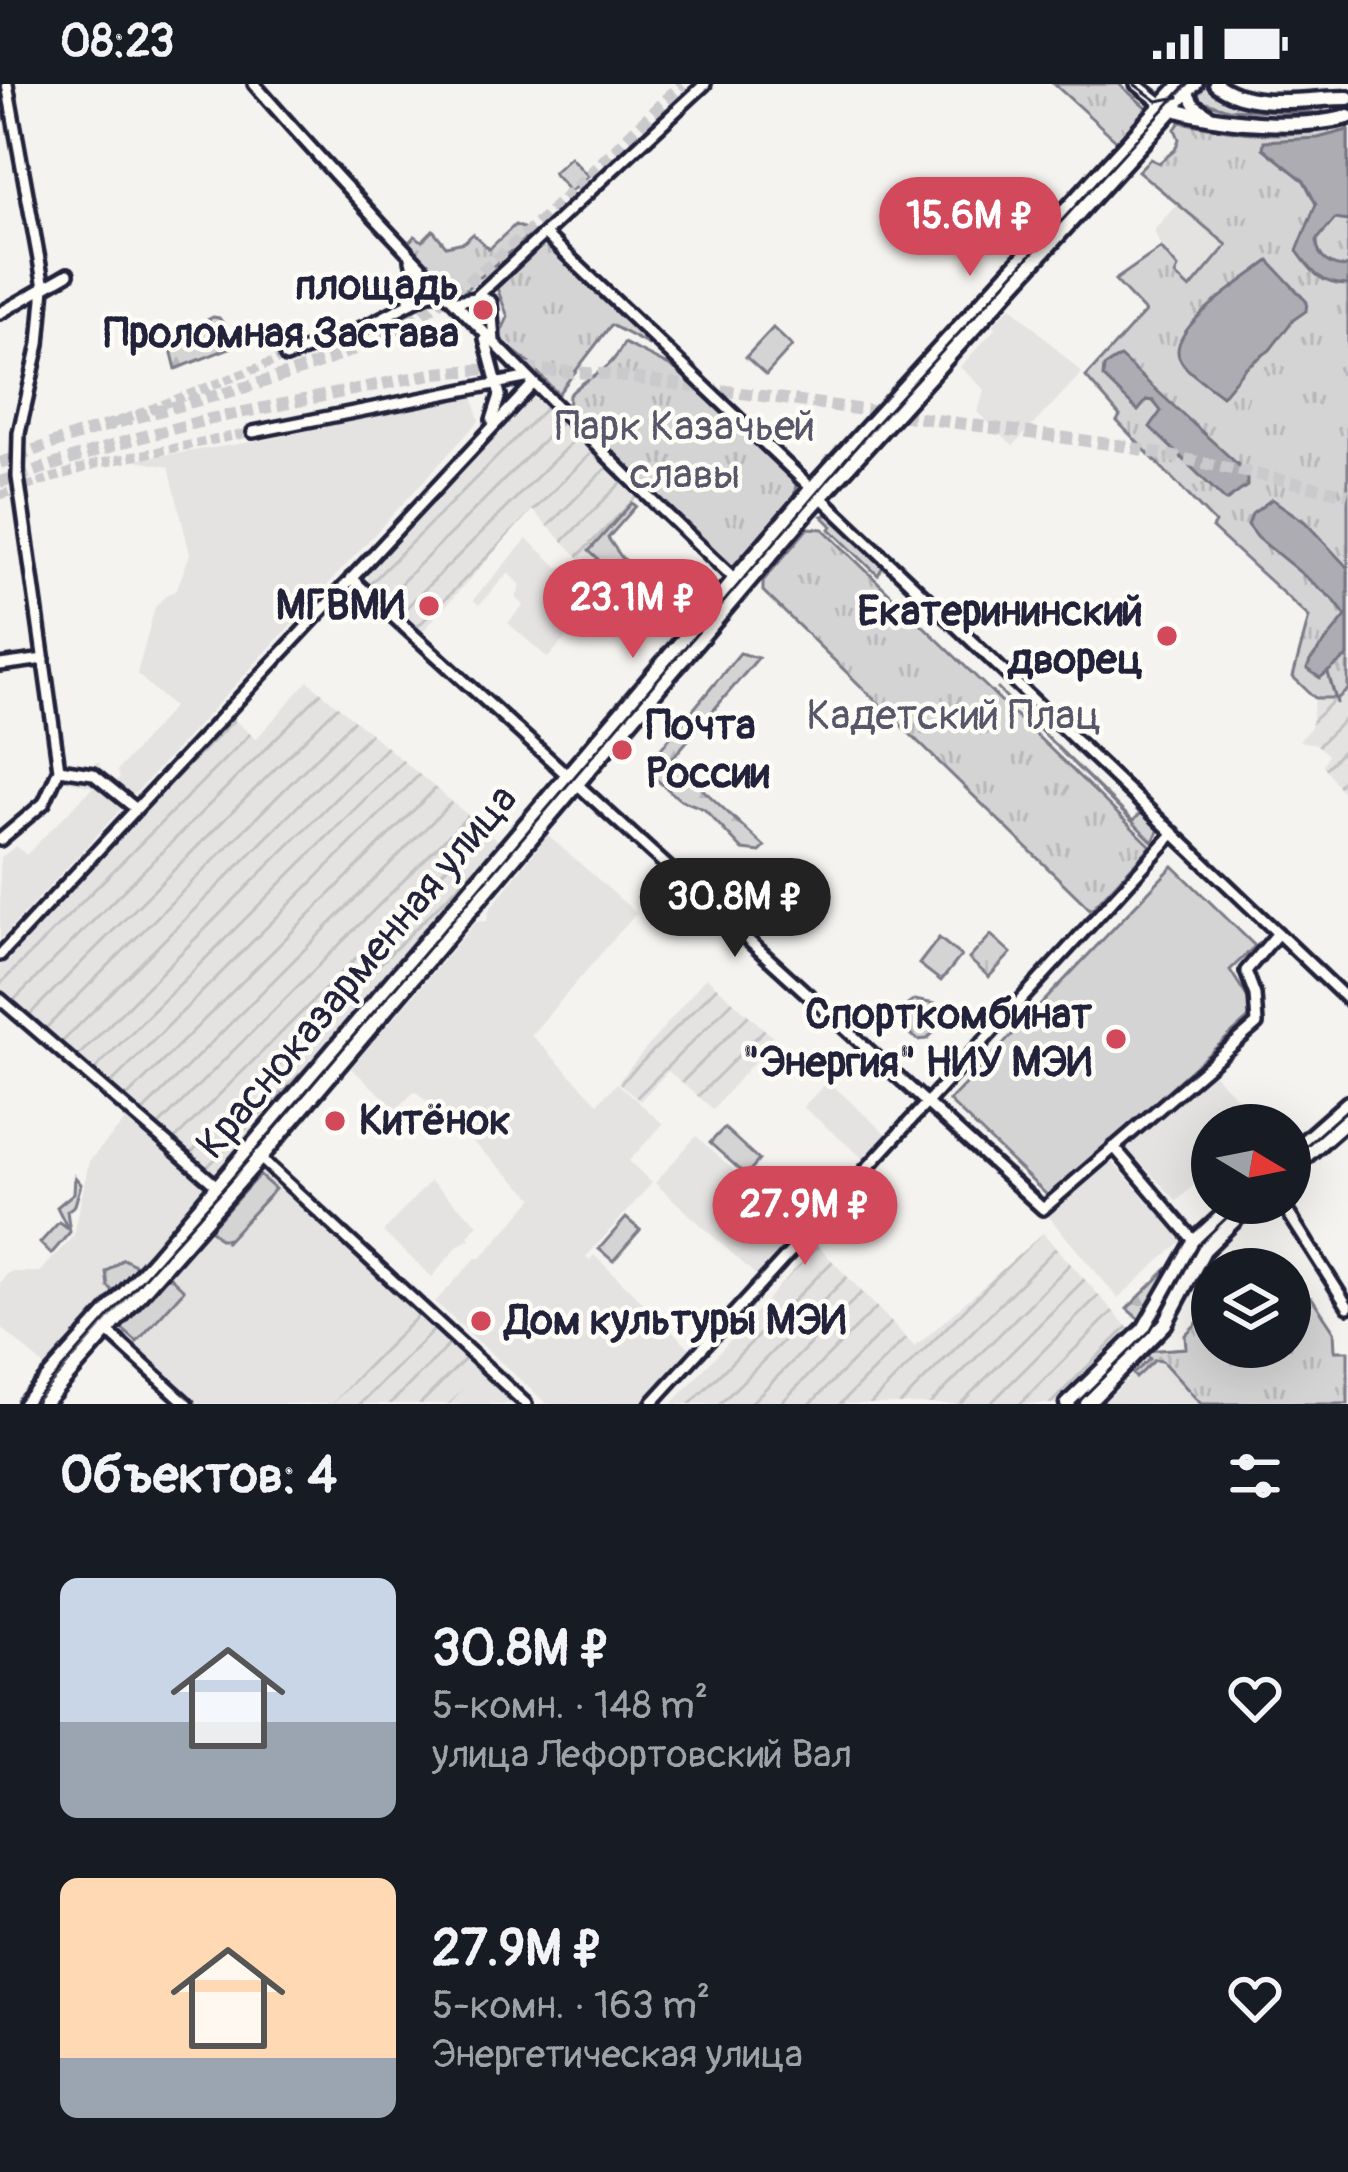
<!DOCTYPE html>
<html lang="ru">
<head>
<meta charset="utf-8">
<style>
  :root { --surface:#171b24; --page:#242831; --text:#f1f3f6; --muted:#9ea1a6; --accent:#d1495b }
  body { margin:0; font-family:Pangolin,sans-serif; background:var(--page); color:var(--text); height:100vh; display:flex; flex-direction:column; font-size:45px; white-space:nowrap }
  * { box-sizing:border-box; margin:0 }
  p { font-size:39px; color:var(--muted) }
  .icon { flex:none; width:66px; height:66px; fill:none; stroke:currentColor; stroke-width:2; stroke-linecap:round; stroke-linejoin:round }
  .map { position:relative; height:1320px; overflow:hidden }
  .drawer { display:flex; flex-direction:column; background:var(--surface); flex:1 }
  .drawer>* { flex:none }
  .needle { width:78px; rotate:100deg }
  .fabs { position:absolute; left:1191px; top:1020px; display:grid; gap:24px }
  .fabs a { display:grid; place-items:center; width:120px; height:120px; border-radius:50%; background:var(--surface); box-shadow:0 12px 48px #0002; font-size:60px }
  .price { position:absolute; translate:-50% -102px; padding:0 27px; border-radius:42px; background:var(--accent); color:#fff; font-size:39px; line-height:78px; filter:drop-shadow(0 3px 6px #0008) }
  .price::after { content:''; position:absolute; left:50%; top:72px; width:36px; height:27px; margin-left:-18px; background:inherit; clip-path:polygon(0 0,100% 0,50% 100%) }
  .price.current { background:#222; color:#fff }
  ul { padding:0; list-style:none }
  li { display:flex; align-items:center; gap:36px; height:300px; padding:0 60px }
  li span { display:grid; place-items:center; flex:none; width:336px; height:240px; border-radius:18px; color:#555 }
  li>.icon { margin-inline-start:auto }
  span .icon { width:144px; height:144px; fill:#fffc; stroke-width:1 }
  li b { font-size:51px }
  h2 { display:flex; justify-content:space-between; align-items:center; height:144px; padding:0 60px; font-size:51px }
  .status { display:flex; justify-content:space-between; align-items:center; height:84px; padding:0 60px; background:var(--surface); direction:ltr }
  .status svg { height:33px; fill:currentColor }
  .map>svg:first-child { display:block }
  .built { fill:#e4e3e2 }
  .industrial { fill:url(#industrial-furrows) }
  .grass { fill:#d5d4d5; stroke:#7c7b88; stroke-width:3 }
  .forest { fill:url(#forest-firs); stroke:#7c7b88; stroke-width:3 }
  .park { fill:url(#park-tufts); stroke:#7c7b88; stroke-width:3 }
  .water { fill:#acacb2; stroke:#757582; stroke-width:3 }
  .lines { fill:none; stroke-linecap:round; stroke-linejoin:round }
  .stream { stroke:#757582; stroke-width:3 }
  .minor-tunnel { stroke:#cac9cb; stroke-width:9; stroke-dasharray:9 4.5; stroke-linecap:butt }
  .major-tunnel { stroke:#cac9cb; stroke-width:12; stroke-dasharray:12 6; stroke-linecap:butt }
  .minor-casing { stroke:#22223b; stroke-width:18 }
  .major-casing { stroke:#22223b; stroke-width:21 }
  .minor { stroke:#fdfcf7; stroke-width:9 }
  .major { stroke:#fdfcf7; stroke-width:12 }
  .tram { stroke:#22223b; stroke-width:3 }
  .poi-dot { fill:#d1495b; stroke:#fdfcf7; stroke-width:4.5 }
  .labels { text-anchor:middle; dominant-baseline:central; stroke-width:9; stroke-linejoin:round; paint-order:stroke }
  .poi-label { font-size:42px; font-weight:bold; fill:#22223b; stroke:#fdfcf7; text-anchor:end }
  .park-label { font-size:42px; fill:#585769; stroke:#fdfcf7 }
  .street-label { font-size:42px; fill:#22223b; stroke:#fdfcf7 }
</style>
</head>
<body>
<div class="status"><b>08:23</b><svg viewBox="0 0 49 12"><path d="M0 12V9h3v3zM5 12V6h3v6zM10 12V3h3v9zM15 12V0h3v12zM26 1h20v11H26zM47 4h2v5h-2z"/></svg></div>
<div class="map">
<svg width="1348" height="1320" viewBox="0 0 1348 1320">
  <defs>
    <pattern id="industrial-furrows" width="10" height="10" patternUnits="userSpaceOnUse" patternTransform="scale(3)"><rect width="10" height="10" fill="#e4e3e2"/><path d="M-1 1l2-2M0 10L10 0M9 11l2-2" fill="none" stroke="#c3c2c3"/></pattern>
    <pattern id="forest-firs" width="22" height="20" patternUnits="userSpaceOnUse" patternTransform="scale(3)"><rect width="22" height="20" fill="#d5d4d5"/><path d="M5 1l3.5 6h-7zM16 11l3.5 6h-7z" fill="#b7b6b8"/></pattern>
    <pattern id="park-tufts" width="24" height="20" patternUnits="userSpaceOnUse" patternTransform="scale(3)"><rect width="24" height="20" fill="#d5d4d5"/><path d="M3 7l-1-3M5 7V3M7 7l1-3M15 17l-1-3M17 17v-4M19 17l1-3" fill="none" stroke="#b7b6b8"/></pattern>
  </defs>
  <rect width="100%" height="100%" fill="#f4f3ef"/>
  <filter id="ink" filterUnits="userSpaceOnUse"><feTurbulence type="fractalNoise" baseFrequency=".00833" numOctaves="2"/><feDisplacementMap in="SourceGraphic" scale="24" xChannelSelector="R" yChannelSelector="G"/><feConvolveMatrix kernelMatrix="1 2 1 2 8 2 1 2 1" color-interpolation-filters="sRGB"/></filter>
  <g filter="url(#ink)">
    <path class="built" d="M1179,118l49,42 -38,45 -15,-14 2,-8 -16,-19 -7,-18z
      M1011,222l71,67 -69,73 -36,-34 8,-22 -25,-23 36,-39 -3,-3z
      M473,311l6,26 -479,519v-82l16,-12 10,9 67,-68 -31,-7 8,-16 23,4 3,-6 4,1 -3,7 19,12 4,-5 -3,-6 56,-64 -36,-33 18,-67 12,-13 9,-3 14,-37 -21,-87 -37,-7 133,-20z
      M527,455l31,28 21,-3 10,-13 29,26 -70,81 -40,-35 16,-18 -8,-7 5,-13 -13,-12 -29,32 -6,-5z
      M548,751l88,78 -105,122 67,68 19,-20 46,41 -34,37 23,22 -66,74 4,3 4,-5 98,95 -50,54h-95l-112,-102 41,-44h5l53,-60 -119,-107 -18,18 -46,-41 125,-146 11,-1 2,-11z
      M1209,986l52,51 -4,4h-45v43l-35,33 -53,-55z
      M828,997l60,55 -22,25 -63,-54z
      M126,1036l79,67v5l-159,176 -46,-42v-43l9,-11h31l34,-37 15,-74z
      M696,1052l105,95 -43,46 -103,-94z
      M1107,1072l76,84 -65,58 -70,-82z
      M256,1085l8,1 257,234h-326l-78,-76z
      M430,1097l48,43 -10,12 2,3 -11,6 -27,32 -49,-45z
      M1155,1276l7,1 39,43h-99l31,-30 4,3z"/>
    <path class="industrial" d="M530,314l8,1 102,95 -59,66 -49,-50 -109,121 -55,-50 -1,-8z
      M308,597l193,162 -287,333 -214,-188v-22l232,-248 24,21z
      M1348,606v110l-25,-35 5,-10 -12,-11 -17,-3 12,-14 4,-29h23z
      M706,893l67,60 -1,4 -59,68 -45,-38 -28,30 -22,-19z
      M1043,1149l88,98 -73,73h-386l145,-159 98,102z
      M413,1227l66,59 -29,34h-118z"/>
    <path class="grass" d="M1204,1l32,16 89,6 -5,6 -92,-4 -28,-9 -2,-7z
      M570,73l18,19 -18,16 -17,-19z
      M773,244l19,18 -26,29 -20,-18z
      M632,419l4,3 -28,32 14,20 15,9 -13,16 -35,-32z
      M833,430l52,49 -7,12 -48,-46 2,-3 -10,-10z
      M997,604l136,133 7,-7 -10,-13 29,28 -6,13z
      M1173,782l82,80 -25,24 21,33 -1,14 -201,180 -100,-96z
      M939,854l22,18 -20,25 -22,-17z
      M724,1044l35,32 -13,15 -36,-32z
      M259,1091l16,14 -50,54 1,-4h-6l-10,-10z
      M75,1093l6,7 -6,21 -8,6 3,21 -19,22 -11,-11 19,-21 9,7 -11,-22 17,-14z
      M626,1134l14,12 -27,31 -14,-12z
      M123,1175l14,7 -24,26 -5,-6 -2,-14z
      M168,1191l16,15 -47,52 -16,-14z"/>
    <path class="forest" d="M213,233l6,1 17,22 -1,6 -59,23 -5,-20 10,-16z
      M740,569l18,5 -87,102 94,87 -5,5 -17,-2 -39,-41 -25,-10 -28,-24 2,-17z
      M914,916l22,4 5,21 -14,14 -9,1 -22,-17 9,-16z
      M1166,1186l3,3 -28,48 -14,-12z"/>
    <path class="park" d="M1054,0h65l28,24 -30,33z
      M1180,38c55,11 114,20 168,1v567l-10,8h-23l-22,-21 16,-60 -97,-89 3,-5 -98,-102 3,-5 -34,-39 59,-65 -30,-32 46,-32 17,20 -3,7 15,14 37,-44 -89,-74 12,-12 9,4 16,-13 4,-11 -4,-10z
      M515,141l18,7 -71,61 -8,-1 -46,-49 7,-7 7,5 11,-11 13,16 18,-4 9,-8 16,15z
      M546,158l2,1 112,108 -49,-26 -53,69 -31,-33 -29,-22 10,-22 -11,-29z
      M624,259l55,28 117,113 -2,13 -62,70 -164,-155 1,-17c23,-24 38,-18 55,-52z
      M808,444l15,1 328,317 -60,64 -328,-319v-10z
      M991,851l20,18 -22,24 -20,-18z
      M1304,1212l8,2 22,33 1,20h13v53h-147l-39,-43 -7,-1 -19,18 -3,-4 17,-15 -6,-8 42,-3 -1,-13 27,-27v39h78v-41z"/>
    <path class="water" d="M1348,46v91l-13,-2 -18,21c0,19 13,27 31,27v18c-27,0 -36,-13 -51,-34l19,-47 -12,-23 -41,-33 1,-7 54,-3z
      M1269,177l38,41 -1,9 -13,9 -23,30 -25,18 -23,28c-12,-10 -37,-24 -43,-39 -11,-30 69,-79 90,-96z
      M1120,273l127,116v13l-21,15 -76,-74 11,-16 -8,-10 -6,-1 -9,11 -35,-34 1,-10z
      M1272,415l33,23 43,46v88l-28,22 -13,-9 3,-8 36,-45 -12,-16 -76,-62 -10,-13 4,-11z"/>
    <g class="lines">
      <path class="stream" d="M1328,589l9,30"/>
      <path class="minor-tunnel" d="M112,340l174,-67
        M0,411l96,-31 157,-32"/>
      <path class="major-tunnel" d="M0,379c37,-14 75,-28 113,-39 87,-26 178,-44 261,-84 119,-58 213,-166 308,-256
        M0,398l134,-43 76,-20 226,-46 66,-5 102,6 520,72 224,48"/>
      <defs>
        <path id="minor" d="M254,0c154,175 315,339 485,499
          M1136,0l26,20
          M1188,9l6,11 16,11
          M1173,25l24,-25
          M546,151l802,765
          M475,214l230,-214
          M409,215l9,-12 -7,-27
          M456,217l26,-4 9,5 3,39
          M0,229l68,-39
          M485,255l15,56 -8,25
          M286,273l78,-30 66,-34 14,-1
          M253,348l272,-54
          M351,494l692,631 214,-185 -2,-29 -9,-24 32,-38
          M0,581l44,-6
          M59,685l34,5 42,34
          M0,756l44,-37 15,-34 -41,-292 1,-44 20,-89 5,-57 -37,-203
          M0,871l532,-570
          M0,915l227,196
          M1114,1063l82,96
          M257,1071l269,249
          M1282,1119l66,104
          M106,1246l81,74
          M651,1320l523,-571"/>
        <path id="major" d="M1216,0c35,27 91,14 132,14
          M1168,23c48,16 131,23 180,10
          M1290,1070l58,-51
          M1290,1086l58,-51
          M25,1320l132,-147 656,-770 368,-403
          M43,1320l217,-246 548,-647 365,-402
          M1067,1320l77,-75 50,-87 42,-39
          M1087,1320l78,-80 39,-74 48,-47"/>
      </defs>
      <use href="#minor" class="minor-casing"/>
      <use href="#major" class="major-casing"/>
      <use href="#minor" class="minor"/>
      <use href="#major" class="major"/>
      <path class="tram" d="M1134,0l23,17 22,-4
        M1290,1076l58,-51
        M31,1320l190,-213 652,-764 314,-343
        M1076,1320l74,-73 48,-86 44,-42"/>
    </g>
  </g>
  <g class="poi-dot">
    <circle cx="483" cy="226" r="12"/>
    <circle cx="429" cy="522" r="12"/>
    <circle cx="1167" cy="552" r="12"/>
    <circle cx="622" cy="666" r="12"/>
    <circle cx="1116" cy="955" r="12"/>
    <circle cx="335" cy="1037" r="12"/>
    <circle cx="481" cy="1237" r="12"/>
  </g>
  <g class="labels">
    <g class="poi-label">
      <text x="459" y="202">площадь<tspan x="459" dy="48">Проломная Застава</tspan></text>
      <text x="405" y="522">МГВМИ</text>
      <text x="1143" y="528">Екатерининский<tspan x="1143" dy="48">дворец</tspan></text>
      <text x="646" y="642" text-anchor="start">Почта<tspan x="646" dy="48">России</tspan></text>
      <text x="1092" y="931">Спорткомбинат<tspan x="1092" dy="48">"Энергия" НИУ МЭИ</tspan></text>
      <text x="359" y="1037" text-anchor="start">Китёнок</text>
      <text x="505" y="1237" text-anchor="start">Дом культуры МЭИ</text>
    </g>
    <g class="park-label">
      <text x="685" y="343">Парк Казачьей<tspan x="685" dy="48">славы</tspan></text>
      <text x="954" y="632">Кадетский Плац</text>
    </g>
    <g class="street-label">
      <text transform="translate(357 888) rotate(-50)">Красноказарменная улица</text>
    </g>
  </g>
</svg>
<div class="fabs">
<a><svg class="needle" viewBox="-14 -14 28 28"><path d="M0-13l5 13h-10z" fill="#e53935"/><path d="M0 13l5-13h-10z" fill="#9ea1a6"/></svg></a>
<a><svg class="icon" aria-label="layers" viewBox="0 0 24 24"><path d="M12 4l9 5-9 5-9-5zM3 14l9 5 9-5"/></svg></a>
</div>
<b class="price" style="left:970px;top:195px">15.6M ₽</b>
<b class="price" style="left:633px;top:577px">23.1M ₽</b>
<b class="price current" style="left:735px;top:876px">30.8M ₽</b>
<b class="price" style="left:805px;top:1184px">27.9M ₽</b>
</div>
<section class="drawer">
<h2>Объектов: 4<svg class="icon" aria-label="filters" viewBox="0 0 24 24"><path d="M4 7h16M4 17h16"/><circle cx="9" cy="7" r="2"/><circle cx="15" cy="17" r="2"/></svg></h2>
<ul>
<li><span style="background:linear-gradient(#c9d6e8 60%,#9aa5b1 0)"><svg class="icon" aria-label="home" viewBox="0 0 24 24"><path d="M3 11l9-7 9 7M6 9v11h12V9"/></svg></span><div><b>30.8M ₽</b><p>5-комн. · 148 m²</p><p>улица Лефортовский Вал</p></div><svg class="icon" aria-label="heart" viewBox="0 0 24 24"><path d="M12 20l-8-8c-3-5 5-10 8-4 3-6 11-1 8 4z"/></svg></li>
<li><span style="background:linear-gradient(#ffd9b3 75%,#9aa5b1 0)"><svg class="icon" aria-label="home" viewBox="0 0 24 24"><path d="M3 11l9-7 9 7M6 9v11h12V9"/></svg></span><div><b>27.9M ₽</b><p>5-комн. · 163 m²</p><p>Энергетическая улица</p></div><svg class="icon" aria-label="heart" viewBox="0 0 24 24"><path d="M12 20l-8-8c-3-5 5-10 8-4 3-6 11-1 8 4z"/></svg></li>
</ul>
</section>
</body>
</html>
